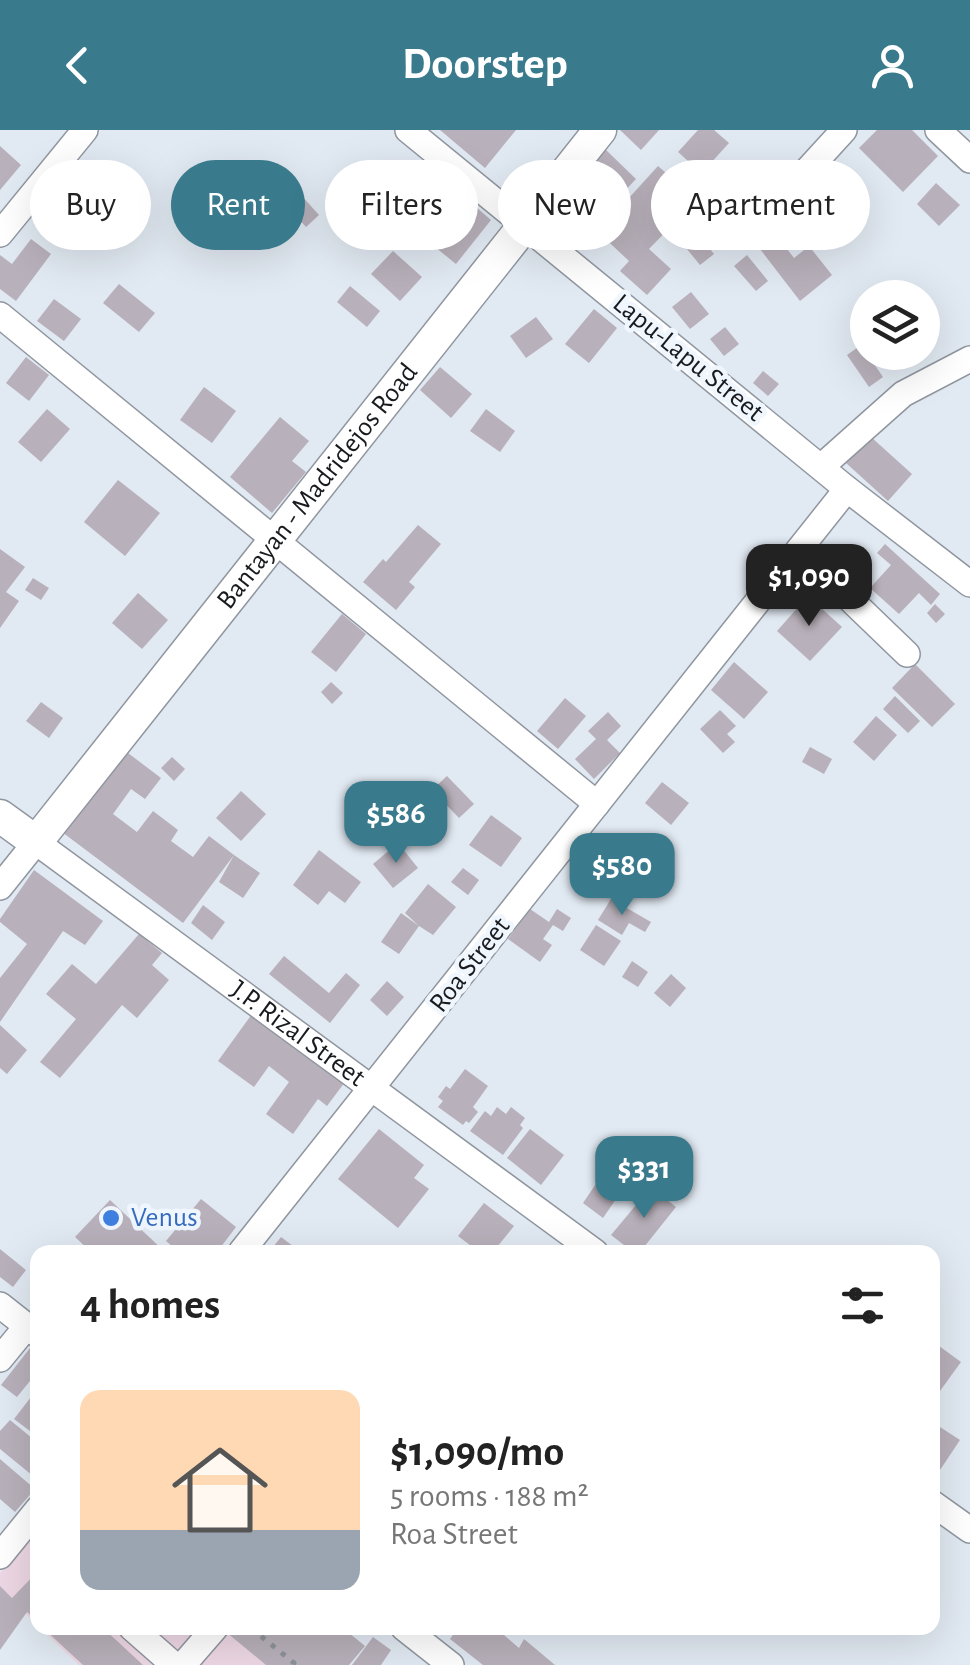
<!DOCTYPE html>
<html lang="en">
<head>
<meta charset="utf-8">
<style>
  :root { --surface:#fff; --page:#f6f6f6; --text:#222; --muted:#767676; --line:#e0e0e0; --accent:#397a8c }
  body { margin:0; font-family:"Alegreya Sans",sans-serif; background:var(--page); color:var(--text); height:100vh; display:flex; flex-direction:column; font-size:38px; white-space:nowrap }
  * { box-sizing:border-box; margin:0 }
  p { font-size:32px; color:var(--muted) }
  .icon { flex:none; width:55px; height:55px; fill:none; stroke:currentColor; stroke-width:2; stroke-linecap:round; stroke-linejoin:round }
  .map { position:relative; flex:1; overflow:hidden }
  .details { position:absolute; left:30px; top:1115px; width:910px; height:390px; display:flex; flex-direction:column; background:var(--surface); border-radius:20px; box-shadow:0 10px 40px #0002 }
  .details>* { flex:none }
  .guide { position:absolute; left:30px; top:30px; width:910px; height:90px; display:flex; gap:20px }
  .fabs { position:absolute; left:850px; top:150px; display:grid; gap:20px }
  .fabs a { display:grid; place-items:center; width:90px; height:90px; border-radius:50%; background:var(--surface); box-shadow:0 10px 40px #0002; font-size:50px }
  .price { position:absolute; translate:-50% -85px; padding:0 22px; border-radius:20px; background:var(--accent); color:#fff; font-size:32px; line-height:65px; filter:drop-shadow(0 2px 5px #0008) }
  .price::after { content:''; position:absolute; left:50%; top:60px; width:30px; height:22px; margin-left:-15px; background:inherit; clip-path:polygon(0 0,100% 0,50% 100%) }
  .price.active { background:#222; color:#fff }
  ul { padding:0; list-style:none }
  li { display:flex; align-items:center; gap:30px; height:250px; padding:0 50px }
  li+li { border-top:2px solid var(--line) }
  li span { display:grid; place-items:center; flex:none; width:280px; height:200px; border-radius:20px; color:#555 }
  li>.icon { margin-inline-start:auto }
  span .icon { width:120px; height:120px; fill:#fffc; stroke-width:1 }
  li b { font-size:42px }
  h2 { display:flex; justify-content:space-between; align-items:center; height:120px; padding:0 50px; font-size:42px }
  .tag { padding:0 35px; border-radius:45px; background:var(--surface); box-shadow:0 10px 40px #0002; font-size:35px; line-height:90px }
  .tag.active { background:var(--accent); color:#fff }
  header { display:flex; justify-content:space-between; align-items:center; height:130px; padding:0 50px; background:var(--accent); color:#fff; font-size:45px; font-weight:600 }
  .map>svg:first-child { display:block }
  .commercial { fill:#edd7e4 }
  .building { fill:#b8b0ba }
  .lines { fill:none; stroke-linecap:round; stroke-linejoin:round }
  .minor-casing { stroke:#90969f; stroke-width:28 }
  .major-casing { stroke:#90969f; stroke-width:35 }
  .path { stroke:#8d9299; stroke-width:5; stroke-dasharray:5 8; stroke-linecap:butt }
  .minor { stroke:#fff; stroke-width:25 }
  .major { stroke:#fff; stroke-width:32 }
  .shop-dot { fill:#3f7fe0; stroke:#f0f6fe; stroke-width:4 }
  .labels { text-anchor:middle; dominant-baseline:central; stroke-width:9; stroke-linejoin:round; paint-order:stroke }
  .street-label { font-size:28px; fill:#181a1e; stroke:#f0f6fe }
  .shop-label { font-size:28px; fill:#366cbe; stroke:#f0f6fe; text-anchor:start }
</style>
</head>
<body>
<header><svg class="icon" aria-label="back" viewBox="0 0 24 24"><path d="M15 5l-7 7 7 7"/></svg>Doorstep<svg class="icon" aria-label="person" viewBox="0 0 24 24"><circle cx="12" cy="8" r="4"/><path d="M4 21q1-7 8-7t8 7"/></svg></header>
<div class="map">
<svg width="970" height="1535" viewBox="0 0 970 1535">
  <rect width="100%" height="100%" fill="#e1e9f2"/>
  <path class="commercial" d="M37,1402v93l-37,-36v-16z
    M40,1498h182l46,37h-189z"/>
  <path class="building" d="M440,0h76l-31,38z
    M620,0h39l-18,20z
    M698,0h16l15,13 -20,22 23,21 -41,37 -12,-5 -30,31 22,20 -24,26 -27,-24 9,-10 -31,-29 60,-66 25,22 16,-17 -21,-19z
    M877,0h35l26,26 -35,36 -44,-44z
    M0,16l21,19 -21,25z
    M606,20l30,29 -58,61 -30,-28 17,-18 11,11 33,-34 -12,-11z
    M390,33l67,54 12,-16 22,19 -35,44 -89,-72z
    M936,53l24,22 -21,21 -22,-22z
    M292,55l27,30 -13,12 -27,-30z
    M696,102l18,22 -14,11 -18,-22z
    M777,106l17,22 15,-12 23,29 -32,26 -40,-52z
    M31,109l20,15 -35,47 -16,-12v-34l12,9z
    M393,121l29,26 -22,24 -29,-27z
    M747,125l21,26 -12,10 -22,-25z
    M119,154l36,29 -16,19 -36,-29z
    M350,156l30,25 -13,16 -30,-25z
    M691,162l18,22 -19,15 -18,-22z
    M54,169l27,20 -17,22 -27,-20z
    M594,179l23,19 -28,35 -24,-19z
    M536,187l17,22 -27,19 -16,-22z
    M725,197l14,17 -15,12 -14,-17z
    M861,215l22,32 -14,10 -22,-32z
    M26,227l23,18 -20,26 -23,-18z
    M440,237l32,27 -21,24 -31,-28z
    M763,241l16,13 -11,12 -15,-13z
    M204,257l32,24 -24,32 -32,-23z
    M47,279l23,20 -29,33 -23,-20z
    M486,279l29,22 -15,21 -30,-21z
    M280,287l29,24 -17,20 14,11 -34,41 -42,-36z
    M871,307l41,37 -24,27 -42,-38z
    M118,350l42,33 -35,43 -41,-34z
    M418,395l23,19 -32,38 6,5 -19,23 -33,-28 20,-23 3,3z
    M885,414l55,50 -9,11 -12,-12 -20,21 -29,-26 21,-23 -14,-12z
    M0,419l25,18 -19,25 13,9 -19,27z
    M33,448l16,10 -8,12 -16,-10z
    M138,463l30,27 -26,29 -30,-26z
    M808,466l34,31 -32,34 -33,-30z
    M935,474l10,10 -9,9 -9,-10z
    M342,484l24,20 -30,38 -25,-20z
    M734,532l34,30 -24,27 -33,-29z
    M915,534l40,40 -23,23 -40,-39z
    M331,552l12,11 -11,11 -11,-12z
    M895,566l25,25 -12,12 -25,-24z
    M565,568l21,18 -28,33 -21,-18z
    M41,572l22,16 -14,20 -23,-17z
    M720,580l16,16 -9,8 8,8 -12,11 -23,-24z
    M608,582l13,14 -14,14 13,13 -26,26 -19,-20 21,-20 -8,-8z
    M876,586l21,19 -23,26 -21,-19z
    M810,617l22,12 -8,15 -22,-12z
    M124,620l37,28 -16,21 -14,-10 -18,25 24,18 16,-21 25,19 -7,11 22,16 16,-21 25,19 -51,68 -121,-91z
    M172,627l13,12 -11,12 -13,-13z
    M447,646l27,28 -15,14 -27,-28z
    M662,652l27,21 -18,22 -26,-22z
    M241,661l25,23 -25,27 -25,-23z
    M491,685l31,23 -21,29 -32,-22z
    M398,713l20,25 -25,20 -20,-24z
    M319,720l42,32 -16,21 -16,-12 -11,14 -25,-20z
    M234,725l26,18 -17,25 -24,-16z
    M463,738l16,12 -11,15 -17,-13z
    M34,740l69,51 -18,24 -22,-14 -63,91v-44l27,-34 -27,-22v-3z
    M428,754l28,23 -23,28 -14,-9 -20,28 -18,-12 20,-29 18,13 -14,-13z
    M611,769l40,23 -6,10 -16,-9 -7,12 -24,-15z
    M203,775l22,17 -13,18 -21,-17z
    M530,779l19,13 8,-13 14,9 -8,13 -10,-6 -10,14 9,6 -12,17 -32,-23z
    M596,795l25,16 -17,25 -24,-16z
    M139,804l23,19 -10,12 17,15 -32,38 -15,-13 -62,73 -20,-16 36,-43 -30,-25 26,-30 24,20z
    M284,826l45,37 17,-20 14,12 -30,38 -61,-49z
    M632,831l16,11 -10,15 -16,-10z
    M671,844l15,14 -16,19 -16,-14z
    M387,851l17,16 -17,19 -17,-16z
    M252,884l93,68 -18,24 -9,-7 -25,35 -27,-20 23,-32 -20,-16 -15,21 -36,-26z
    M0,895l27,25 -20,24 -7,-6z
    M465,939l23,17 -15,21 5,5 -9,11 -3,-2 -3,4 -25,-18 5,-6 -5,-4 8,-11 4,3z
    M497,977l9,7 5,-7 14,11 -5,7 3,3 -20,27 -33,-24 15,-20 6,5z
    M379,999l45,36 -10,13 15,11 -31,39 -60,-49z
    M530,999l34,26 -23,30 -34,-27z
    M604,1042l21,14 -22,32 -20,-15z
    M651,1057l25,20 -36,45h-7l-22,-17z
    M201,1069l35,28 -19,25h-38l-13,-11z
    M110,1070l55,52h-74l-16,-15z
    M484,1073l30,23 -21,26h-14l-21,-16z
    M281,1107l20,15h-32z
    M0,1119l26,21 -13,17 -13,-10z
    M935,1213l26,19 -21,29 -8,-5v-38z
    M30,1218l8,6v17l-21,26 -16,-12z
    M38,1258v49l-24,-18z
    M10,1290l28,23v37l-38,-31v-18z
    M940,1297l20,13 -22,33 -6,-4v-31z
    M0,1329l35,30 -20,23 -15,-13z
    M38,1441v51l-11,-10 -27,38v-64l12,12z
    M43,1498h60l40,37h-60z
    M230,1498h113l22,18 -16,19h-83l-40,-33z
    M458,1498h38l23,20 5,-9 31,26h-72l-33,-26z
    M373,1507l18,13 -10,15h-29z"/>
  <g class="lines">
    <defs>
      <g id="minor">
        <path d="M408,0l439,359 123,95"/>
        <path d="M938,0l32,30"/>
        <path d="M781,69l63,-69"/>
        <path d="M0,104l85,-104"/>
        <path d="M0,185l597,489"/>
        <path d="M821,337l82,-73 67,-35"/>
        <path d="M799,420l108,104"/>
        <path id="s1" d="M0,757l36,-45 559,410"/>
        <path d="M241,1122l606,-763"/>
        <path d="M0,1175l38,30"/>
        <path d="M0,1229l27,-33"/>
        <path d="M932,1373l38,27"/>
        <path d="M0,1426l38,-47"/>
        <path d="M132,1498l42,37"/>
        <path d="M404,1498l47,37"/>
        <path d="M183,1535l32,-37"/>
      </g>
      <g id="major">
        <path id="s2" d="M0,686l36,26 564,-712"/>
      </g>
    </defs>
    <use href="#minor" class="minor-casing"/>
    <use href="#major" class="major-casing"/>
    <path class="path" d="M251,1498l43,35 -1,2"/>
    <use href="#minor" class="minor"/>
    <use href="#major" class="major"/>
  </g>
  <circle class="shop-dot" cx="111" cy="1088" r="10"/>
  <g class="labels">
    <g class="street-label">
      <text transform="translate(688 228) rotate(39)">Lapu-Lapu Street</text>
      <text stroke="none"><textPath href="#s2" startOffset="498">Bantayan - Madridejos Road</textPath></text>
      <text transform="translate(470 835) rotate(-52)">Roa Street</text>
      <text stroke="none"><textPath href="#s1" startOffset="382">J.P. Rizal Street</textPath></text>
    </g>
    <g class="shop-label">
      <text x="131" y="1088">Venus</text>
    </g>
  </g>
</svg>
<div class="fabs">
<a><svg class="icon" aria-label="layers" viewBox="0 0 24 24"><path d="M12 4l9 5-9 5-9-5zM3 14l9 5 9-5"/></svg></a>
</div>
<b class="price active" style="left:809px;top:499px">$1,090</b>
<b class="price" style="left:396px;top:736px">$586</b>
<b class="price" style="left:622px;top:788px">$580</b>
<b class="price" style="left:644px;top:1091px">$331</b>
<div class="guide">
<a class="tag">Buy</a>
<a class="tag active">Rent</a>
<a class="tag">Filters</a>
<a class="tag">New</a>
<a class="tag">Apartment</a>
</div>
<section class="details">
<h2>4 homes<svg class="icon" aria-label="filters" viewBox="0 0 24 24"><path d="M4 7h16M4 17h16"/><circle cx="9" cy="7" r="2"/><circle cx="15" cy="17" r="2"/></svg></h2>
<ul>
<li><span style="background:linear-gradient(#ffd9b3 70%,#9aa5b1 0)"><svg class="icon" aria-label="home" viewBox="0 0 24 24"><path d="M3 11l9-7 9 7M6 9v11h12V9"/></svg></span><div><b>$1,090/mo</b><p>5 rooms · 188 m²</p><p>Roa Street</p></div></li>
</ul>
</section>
</div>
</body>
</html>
